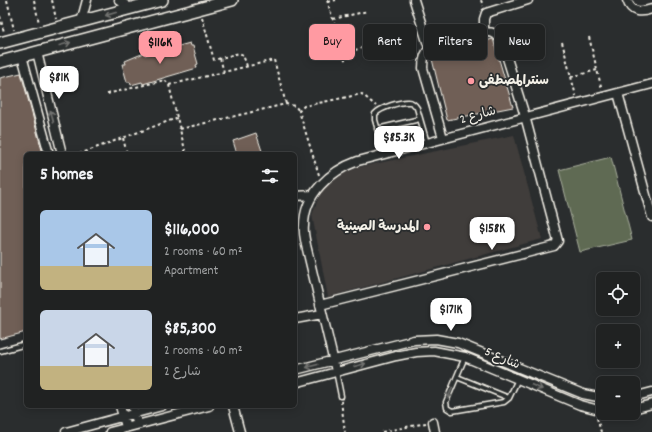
<!DOCTYPE html>
<html lang="en">
<head>
<meta charset="utf-8">
<style>
  :root { --surface:#202222; --page:#2d2f2f; --text:#f1f3f6; --muted:#a2a4a5; --line:#3d3f40; --accent:#ff9aa2 }
  body { margin:0; font-family:Dekko,"Playpen Sans Arabic",sans-serif; background:var(--page); color:var(--text); height:100vh; display:flex; flex-direction:column; font-size:15px; white-space:nowrap }
  * { box-sizing:border-box; margin:0 }
  p { font-size:13px; color:var(--muted) }
  .icon { flex:none; width:22px; height:22px; fill:none; stroke:currentColor; stroke-width:2; stroke-linecap:round; stroke-linejoin:round }
  .map { position:relative; flex:1; overflow:hidden }
  .panel { position:absolute; left:24px; top:152px; width:273px; height:256px; display:flex; flex-direction:column; background:var(--surface); border-radius:6px; box-shadow:0 2px 10px #0003,0 0 0 1px var(--line) }
  .panel>* { flex:none }
  .banner { position:absolute; left:309px; top:24px; width:283px; height:36px; display:flex; gap:8px }
  .controls { position:absolute; left:596px; top:272px; display:grid; gap:8px }
  .controls a { display:grid; place-items:center; width:44px; height:44px; border-radius:6px; background:var(--surface); box-shadow:0 2px 10px #0003,0 0 0 1px var(--line); font-size:20px }
  .price { position:absolute; translate:-50% -34px; padding:0 9px; border-radius:8px; background:#fff; color:#222; font-size:13px; line-height:26px; filter:drop-shadow(0 1px 2px #0008) }
  .price::after { content:''; position:absolute; left:50%; top:24px; width:12px; height:9px; margin-left:-6px; background:inherit; clip-path:polygon(0 0,100% 0,50% 100%) }
  .price.current { background:var(--accent); color:#111 }
  ul { padding:0; list-style:none }
  li { display:flex; align-items:center; gap:12px; height:100px; padding:0 16px }
  li span { display:grid; place-items:center; flex:none; width:112px; height:80px; border-radius:6px; color:#555 }
  li>.icon { margin-inline-start:auto }
  span .icon { width:48px; height:48px; fill:#fffc; stroke-width:1 }
  li b { font-size:17px }
  h2 { display:flex; justify-content:space-between; align-items:center; height:48px; padding:0 16px; font-size:17px }
  .chip { padding:0 14px; border-radius:6px; background:var(--surface); box-shadow:0 2px 10px #0003,0 0 0 1px var(--line); font-size:14px; line-height:36px }
  .chip.current { background:var(--accent); color:#111 }
  .map>svg:first-child { display:block }
  .built { fill:#3f3c3a }
  .green { fill:#5e6b52; stroke:#a9ae9d }
  .building { fill:#705f57; stroke:#f4f1e8 }
  .lines { fill:none; stroke-linecap:round; stroke-linejoin:round }
  .service-casing { stroke:#f4f1e8; stroke-width:7 }
  .minor-casing { stroke:#f4f1e8; stroke-width:11 }
  .secondary-casing { stroke:#f4f1e8; stroke-width:14 }
  .path { stroke:#f4f1e8; stroke-width:2; stroke-dasharray:3 3; stroke-linecap:butt }
  .service { stroke:#2a2d2e; stroke-width:4 }
  .minor { stroke:#2a2d2e; stroke-width:8 }
  .secondary { stroke:#2a2d2e; stroke-width:11 }
  .oneway { stroke:#71726f }
  .poi-dot { fill:#ff9aa2; stroke:#2a2d2e; stroke-width:1.5 }
  .labels { text-anchor:middle; dominant-baseline:central; stroke-width:3.5; stroke-linejoin:round; paint-order:stroke }
  .poi-label { font-size:13px; font-weight:bold; fill:#f4f1e8; stroke:#2a2d2e; text-anchor:start }
  .street-label { font-size:13px; fill:#f4f1e8; stroke:#2a2d2e }
</style>
</head>
<body>
<div class="map">
<svg width="652" height="432" viewBox="0 0 652 432">
  <rect width="100%" height="100%" fill="#2a2d2e"/>
  <filter id="ink" filterUnits="userSpaceOnUse"><feTurbulence type="fractalNoise" baseFrequency=".025" numOctaves="2"/><feDisplacementMap in="SourceGraphic" scale="8" xChannelSelector="R" yChannelSelector="G"/><feConvolveMatrix kernelMatrix="1 2 1 2 8 2 1 2 1" color-interpolation-filters="sRGB"/></filter>
  <g filter="url(#ink)">
    <path class="built" d="M514,135l28,104 -214,58 -16,-82 8,-21 7,-11 10,-7 22,-9z"/>
    <path class="green" d="M611,157l21,83 -52,12 -21,-82z"/>
    <path class="building" d="M493,39l20,68 -66,13 -16,-65z
      M190,43l1,3h2l5,18 -2,1 1,3 -54,16 -1,-2 -11,3 -1,-3h-3l-5,-18h4l-1,-3 19,-8 1,2z
      M21,73l22,81h-17v178l-26,7v-261z
      M256,133l7,21h-26l-4,-13z"/>
    <g class="lines">
      <defs>
        <path id="service" d="M377,129l43,-10
          M385,154l-10,-34v-6c5,-6 26,-13 34,-12 4,0 6,3 8,6l10,35
          M0,351l26,-7
          M465,357l-19,45 1,6 5,3 52,-9 5,-4 9,-19
          M336,371l5,25
          M457,377l52,21"/>
        <path id="minor" d="M119,0l11,8
          M414,0l15,48
          M627,0c4,13 13,13 25,9
          M81,22l6,-22
          M484,32v-13l2,-6 42,-13
          M37,52l25,102
          M22,56l27,98
          M618,93l34,124
          M295,196l17,-1
          M320,305l234,-59 4,-5 -33,-125 -22,-71c-3,-5 -4,-10 -10,-12 -8,-4 -56,8 -63,15 -6,5 -7,12 -7,20l20,70
          M295,319l27,-5
          M295,370l119,-30 22,-1 22,4 125,51 20,4
          M336,371l-30,-126c-1,-6 -3,-13 -2,-19 0,-32 26,-55 54,-65l294,-77
          M295,383l101,-27 20,-4 18,-1 31,6 115,48 23,6
          M633,397l19,-5
          M120,406l6,21
          M132,406l6,18
          M233,406l7,26
          M633,409l19,-5
          M433,422l2,10
          M66,432l96,-26
          M110,432l99,-26"/>
        <path id="secondary" d="M0,43l162,-43
          M0,62l232,-62"/>
      </defs>
      <use href="#service" class="service-casing"/>
      <use href="#minor" class="minor-casing"/>
      <use href="#secondary" class="secondary-casing"/>
      <path class="path" d="M7,0l7,30
        M34,0l5,23
        M52,0l4,19
        M327,0l19,63
        M481,0l2,6
        M328,2l8,-2
        M0,16l4,16
        M202,17l12,43 25,-7 4,2 4,11
        M333,19l35,-8
        M589,37l13,53
        M562,42l14,54
        M343,53l35,-9
        M220,58l4,14
        M571,77l26,-7
        M169,85l105,-25 12,44
        M107,94l58,-14 4,5 17,69
        M180,129l106,-25 9,2 4,5
        M123,138l4,16
        M79,154l98,-36
        M319,175l-20,-64 5,-5 58,-12 14,12
        M341,401l4,31
        M597,418l4,14
        M382,432l44,-9"/>
      <use href="#service" class="service"/>
      <use href="#minor" class="minor"/>
      <use href="#secondary" class="secondary"/>
    </g>
    <defs><path id="oneway-shaft" d="M-6 0H5M1.5-3L5.5 0L1.5 3" fill="none" stroke-width="1.6" stroke-linecap="round" stroke-linejoin="round"/></defs>
    <g class="oneway">
      <use href="#oneway-shaft" transform="translate(111 14) rotate(164)"/>
      <use href="#oneway-shaft" transform="translate(65 44) rotate(-15)"/>
      <use href="#oneway-shaft" transform="translate(52 116) rotate(-104)"/>
      <use href="#oneway-shaft" transform="translate(360 365) rotate(-15)"/>
      <use href="#oneway-shaft" transform="translate(312 366) rotate(165)"/>
      <use href="#oneway-shaft" transform="translate(537 387) rotate(23)"/>
      <use href="#oneway-shaft" transform="translate(450 393) rotate(112)"/>
    </g>
  </g>
  <g class="poi-dot">
    <circle cx="471" cy="81" r="4"/>
    <circle cx="427" cy="227" r="4"/>
  </g>
  <g class="labels">
    <g class="poi-label">
      <text x="479" y="81">سنترالمصطفى</text>
      <text x="419" y="227" text-anchor="end">المدرسة الصينية</text>
    </g>
    <g class="street-label">
      <text transform="translate(478 116) rotate(-15)">شارع 2</text>
      <text transform="translate(502 359) rotate(23)">شارع 5</text>
    </g>
  </g>
</svg>
<div class="controls">
<a><svg class="icon" aria-label="locate" viewBox="0 0 24 24"><circle cx="12" cy="12" r="6"/><path d="M12 2v4M12 18v4M2 12h4M18 12h4"/></svg></a>
<a>+</a>
<a>−</a>
</div>
<b class="price current" style="left:160px;top:65px">$116K</b>
<b class="price" style="left:59px;top:100px">$81K</b>
<b class="price" style="left:399px;top:160px">$85.3K</b>
<b class="price" style="left:492px;top:251px">$158K</b>
<b class="price" style="left:451px;top:332px">$171K</b>
<div class="banner">
<a class="chip current">Buy</a>
<a class="chip">Rent</a>
<a class="chip">Filters</a>
<a class="chip">New</a>
</div>
<section class="panel">
<h2>5 homes<svg class="icon" aria-label="filters" viewBox="0 0 24 24"><path d="M4 7h16M4 17h16"/><circle cx="9" cy="7" r="2"/><circle cx="15" cy="17" r="2"/></svg></h2>
<ul>
<li><span style="background:linear-gradient(#a9c7e8 70%,#c2b280 0)"><svg class="icon" aria-label="home" viewBox="0 0 24 24"><path d="M3 11l9-7 9 7M6 9v11h12V9"/></svg></span><div><b>$116,000</b><p>2 rooms · 60 m²</p><p>Apartment</p></div></li>
<li><span style="background:linear-gradient(#c9d6e8 70%,#c2b280 0)"><svg class="icon" aria-label="home" viewBox="0 0 24 24"><path d="M3 11l9-7 9 7M6 9v11h12V9"/></svg></span><div><b>$85,300</b><p>2 rooms · 60 m²</p><p>شارع 2</p></div></li>
</ul>
</section>
</div>
</body>
</html>
